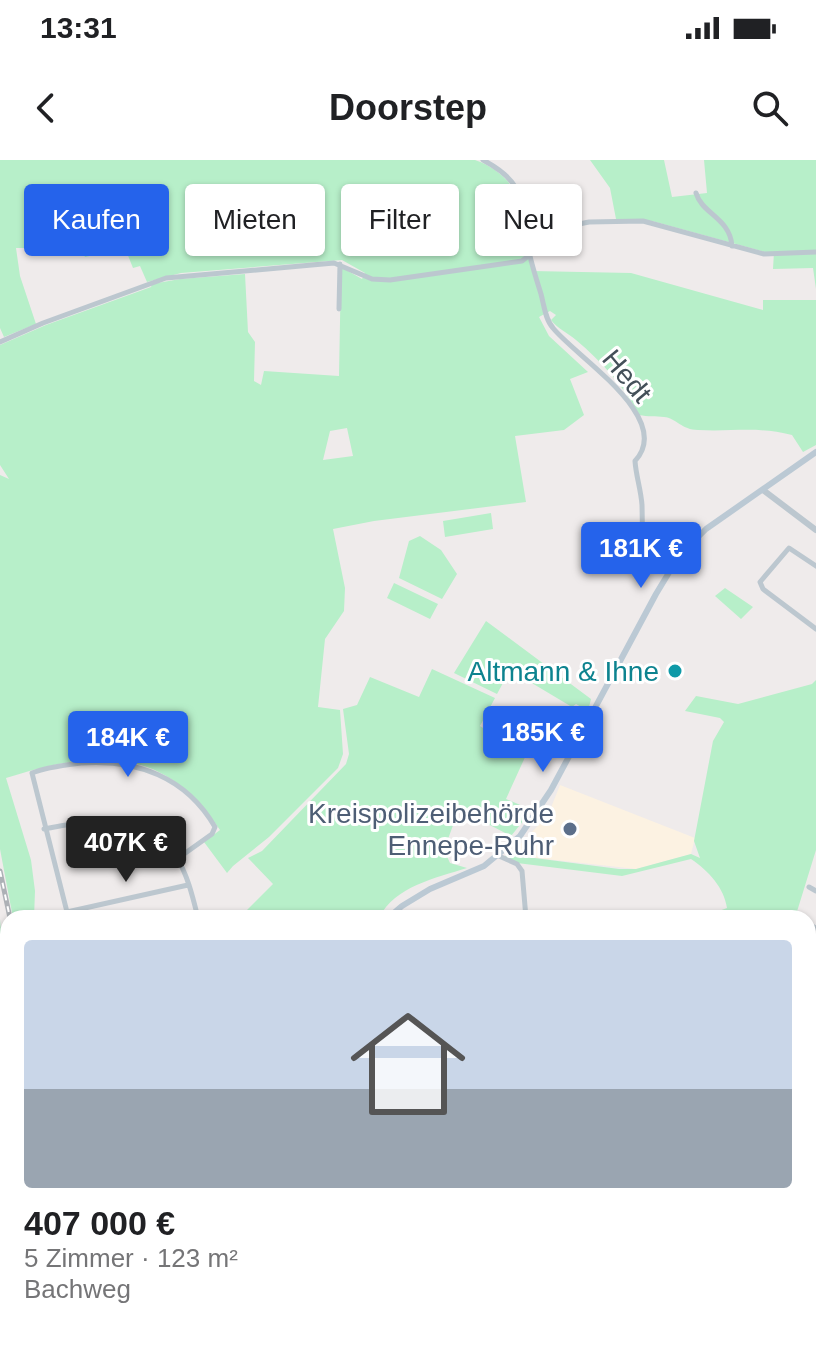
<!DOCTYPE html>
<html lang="de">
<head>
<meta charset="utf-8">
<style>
  :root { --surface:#fff; --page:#f2f2f2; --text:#202124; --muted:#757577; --line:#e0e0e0; --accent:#2563eb }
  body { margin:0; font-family:Arial,sans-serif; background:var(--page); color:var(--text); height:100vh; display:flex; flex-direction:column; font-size:30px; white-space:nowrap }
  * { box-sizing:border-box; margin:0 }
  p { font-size:26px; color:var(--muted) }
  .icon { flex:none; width:44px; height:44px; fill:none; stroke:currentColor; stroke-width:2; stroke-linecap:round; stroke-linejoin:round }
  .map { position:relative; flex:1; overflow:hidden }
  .details { position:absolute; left:0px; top:750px; width:816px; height:442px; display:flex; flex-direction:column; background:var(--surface); border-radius:24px 24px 0 0; box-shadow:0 2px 6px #0004 }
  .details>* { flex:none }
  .banner { position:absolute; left:24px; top:24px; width:768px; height:72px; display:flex; gap:16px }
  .price { position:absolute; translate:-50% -68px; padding:0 18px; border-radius:8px; background:var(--accent); color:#fff; font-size:26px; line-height:52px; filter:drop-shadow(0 2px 4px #0008) }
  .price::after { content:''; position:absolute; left:50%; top:48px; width:24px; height:18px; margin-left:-12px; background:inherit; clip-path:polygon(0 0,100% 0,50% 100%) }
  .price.active { background:#222; color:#fff }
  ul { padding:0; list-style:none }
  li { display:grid; align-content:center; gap:16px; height:424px; padding:0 24px }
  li+li { border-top:2px solid var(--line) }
  li span { display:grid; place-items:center; height:248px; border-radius:8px; color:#555 }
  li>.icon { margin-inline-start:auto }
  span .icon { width:144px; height:144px; fill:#fffc; stroke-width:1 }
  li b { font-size:34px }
  .pill { padding:0 28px; border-radius:8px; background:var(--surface); box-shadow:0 2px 6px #0004; font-size:28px; line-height:72px }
  .pill.active { background:var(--accent); color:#fff }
  .status { display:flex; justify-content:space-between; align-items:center; height:56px; padding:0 40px; background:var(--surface); direction:ltr }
  .status svg { height:22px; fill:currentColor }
  header { display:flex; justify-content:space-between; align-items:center; height:104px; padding:0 24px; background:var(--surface); font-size:36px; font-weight:600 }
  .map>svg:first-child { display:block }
  .commercial { fill:#fcf2e2 }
  .green { fill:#b7efc9; fill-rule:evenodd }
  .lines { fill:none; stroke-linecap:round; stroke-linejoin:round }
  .stream { stroke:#82deed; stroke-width:2 }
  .minor { stroke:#bcc7cf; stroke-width:5 }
  .tertiary { stroke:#bcc7cf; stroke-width:6 }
  .secondary { stroke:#bbc9d4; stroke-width:6 }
  .primary { stroke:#aabdcc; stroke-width:7 }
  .rail-casing { stroke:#adb1b6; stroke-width:5 }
  .rail { stroke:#fff; stroke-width:2; stroke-dasharray:6; stroke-linecap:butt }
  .culture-dot { fill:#0f9aa8; stroke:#fff; stroke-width:3 }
  .service-dot { fill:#5c6f8a; stroke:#fff; stroke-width:3 }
  .labels { text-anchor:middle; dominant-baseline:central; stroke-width:6; stroke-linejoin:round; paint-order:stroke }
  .street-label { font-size:28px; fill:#445059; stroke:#fff }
  .culture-label { font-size:28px; fill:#0d838f; stroke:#fff; text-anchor:end }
  .service-label { font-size:28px; fill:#4e5e75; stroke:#fff; text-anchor:end }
</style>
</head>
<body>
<div class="status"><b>13:31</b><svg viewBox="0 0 49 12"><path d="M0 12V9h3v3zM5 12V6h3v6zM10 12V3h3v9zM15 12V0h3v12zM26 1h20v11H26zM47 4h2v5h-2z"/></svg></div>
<header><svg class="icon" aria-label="back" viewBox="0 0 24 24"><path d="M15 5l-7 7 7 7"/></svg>Doorstep<svg class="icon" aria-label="search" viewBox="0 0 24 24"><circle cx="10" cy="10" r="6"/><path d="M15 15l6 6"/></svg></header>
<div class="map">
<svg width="816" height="1191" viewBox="0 0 816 1191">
  <rect width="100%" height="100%" fill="#efebeb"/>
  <path class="commercial" d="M560,625l135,53 -4,16 -55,15 -117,-13 -5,-5 34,-36z
    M546,1184h144l3,7h-139z"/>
  <path class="green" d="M0,0h475c20,7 34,19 44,38l13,73 99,2 132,37v-10h53v145l-13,7 -11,-17c-34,-9 -60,-3 -94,-5 -16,0 -22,-12 -34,-13 -8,-1 -16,0 -25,-2 -15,-29 -37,-53 -63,-75 -8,-7 -18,-11 -25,-20l5,-5 -6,-4 -11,6 10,19 39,36 -18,7 14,36 -20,15 -49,6 11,66 -152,19 -41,8 12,59 -1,23 -19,28 -7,68 22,3 3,44 -5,14 -69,69 -36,29 -6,7 -23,-31 16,-12c-57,-86 -125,-80 -214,-52l25,82 4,31 -1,27h-21l-13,-69v-374l9,4 -9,-14v-120l46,-20 105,-38 1,-3 28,-5 65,-5 3,58 7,10 -1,39 7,4 3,-14 75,5 2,-109 21,12 3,-6 -23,-13 -161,13 -34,9 -7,-16 -7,2 -8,-20 -40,9 -19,-39 -6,-1 -13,8 -5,23h-26l4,28 16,48 -32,13 -4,-9zM347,268l6,28 -30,4 7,-29z
    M590,0h74l8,37 35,-4 -3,-33h112v129l-3,-21 -40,1 1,-17h-9l-113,-31 -36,-2 -6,-31z
    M491,353l2,16 -48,8 -2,-16z
    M420,376l21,14 16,24 -15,25 -43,-21 10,-37z
    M394,423l44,21 -8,15 -43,-21z
    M725,428l28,19 -12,12 -26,-23z
    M486,461l105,78 -3,12 -12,-7 -4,3 -62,-37 -13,24 -43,-21z
    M432,509l63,29 -15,28 46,29 -20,44 26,11 -21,26 -52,-27 -15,41 6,13 17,5c-31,10 -72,18 -88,50h-140l34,-34 -25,-26 14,-7 84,-87 3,-10 -6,-45 14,-4 13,-28 49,20z
    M816,520v170l-21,68h-95l27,-10c-3,-20 -18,-37 -36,-49l-69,17 -105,-13 -13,-6 10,-6 5,5 100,13h17l55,-15 9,4 -6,-17 19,-100 11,-19 -4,-4 -35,-7 11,-15 42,8 74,-20z
    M0,759l8,102v323h3v7h-11z
    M808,1001l8,6v78l-8,-4z
    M310,1184h71l3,5 -83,2z"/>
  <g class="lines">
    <path class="stream" d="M808,1058l8,2"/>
    <path class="minor" d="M483,0c47,25 35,43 45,87 3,16 8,31 13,47 3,11 4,25 12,34 23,29 122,90 82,133 1,15 6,29 7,44 1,38 -3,38 28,64
      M696,33c6,21 34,25 36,53
      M339,149l1,-45
      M0,182l43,-19 123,-45 168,-15 38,16 18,1 132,-19 42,-34 25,-5 54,-1 121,33 52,-2
      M816,406l-27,-18 -29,34 3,7 53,40
      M44,669c46,-10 103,-16 133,29 11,18 16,40 21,60
      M499,696l18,8 5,7 4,47
      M177,699l35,-25 3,-7c-29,-50 -78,-68 -134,-64 -16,2 -35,4 -49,10l35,139 121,-27
      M809,727l7,4
      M808,764l8,4
      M808,803l8,4
      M808,868l8,-17
      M808,925l8,-8
      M457,1184l1,7
      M715,1184l2,7"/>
    <path class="tertiary" d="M763,330l53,40"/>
    <path class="secondary" d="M388,758l14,-12 28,-17 54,-23 36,-30 31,-46 105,-196 23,-38 27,-27 110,-77
      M207,1191l3,-7"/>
    <path class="primary" d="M808,990l8,6
      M291,1191l9,-7"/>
    <defs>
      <path id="rail" d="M0,711l10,47
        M17,1184v7"/>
    </defs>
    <use href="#rail" class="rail-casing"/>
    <use href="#rail" class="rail"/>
  </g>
  <circle class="culture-dot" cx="675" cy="511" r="8"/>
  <circle class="service-dot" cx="570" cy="669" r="8"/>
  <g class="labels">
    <g class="street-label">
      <text transform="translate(627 216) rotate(50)">Hedt</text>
    </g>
    <g class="culture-label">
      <text x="659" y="511">Altmann &amp; Ihne</text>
    </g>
    <g class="service-label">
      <text x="554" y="653">Kreispolizeibehörde<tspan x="554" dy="32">Ennepe-Ruhr</tspan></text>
    </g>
  </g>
</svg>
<b class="price" style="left:641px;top:430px">181K €</b>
<b class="price" style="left:543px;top:614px">185K €</b>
<b class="price" style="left:128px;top:619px">184K €</b>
<b class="price active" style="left:126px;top:724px">407K €</b>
<div class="banner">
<a class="pill active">Kaufen</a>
<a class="pill">Mieten</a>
<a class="pill">Filter</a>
<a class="pill">Neu</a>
</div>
<section class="details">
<ul>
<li><span style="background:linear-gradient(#c9d6e8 60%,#9aa5b1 0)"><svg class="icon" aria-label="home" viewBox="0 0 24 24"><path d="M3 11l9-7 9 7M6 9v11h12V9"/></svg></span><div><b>407 000 €</b><p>5 Zimmer · 123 m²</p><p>Bachweg</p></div></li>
</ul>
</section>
</div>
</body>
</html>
